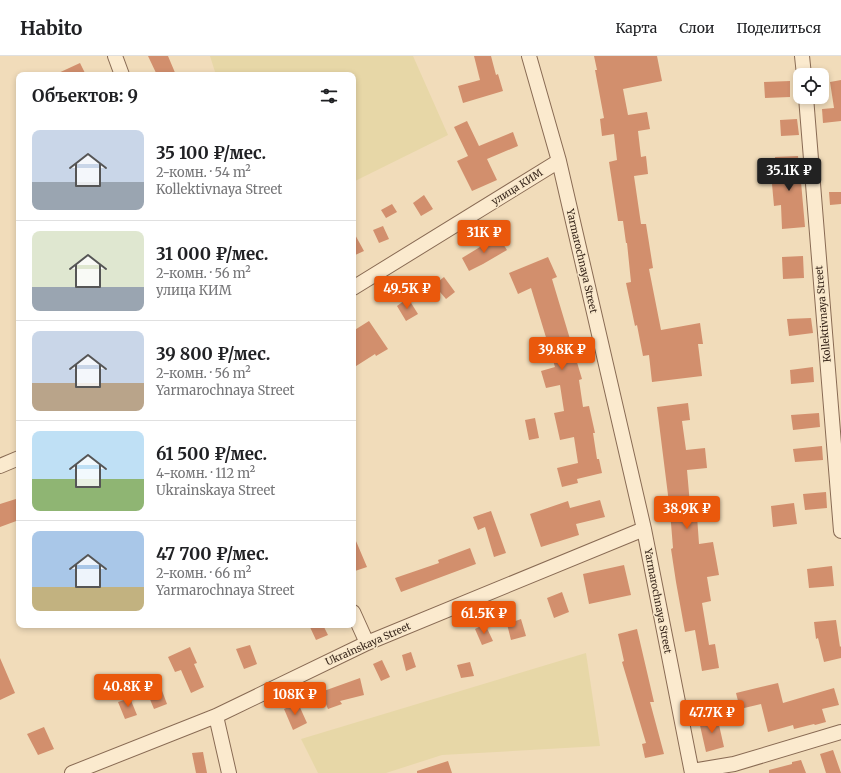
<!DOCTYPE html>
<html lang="ru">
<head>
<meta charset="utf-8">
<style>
  :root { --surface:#fff; --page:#f2f2f2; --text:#202124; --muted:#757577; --line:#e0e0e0; --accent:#ea580c }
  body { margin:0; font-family:Merriweather,serif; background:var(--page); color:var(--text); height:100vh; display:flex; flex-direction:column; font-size:15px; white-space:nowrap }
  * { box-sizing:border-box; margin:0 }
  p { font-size:13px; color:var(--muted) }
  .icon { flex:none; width:22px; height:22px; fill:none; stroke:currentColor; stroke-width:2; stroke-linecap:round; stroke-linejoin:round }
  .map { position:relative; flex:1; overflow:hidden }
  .panel { position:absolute; left:16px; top:16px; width:340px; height:556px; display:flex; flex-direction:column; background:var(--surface); border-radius:8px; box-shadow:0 2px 6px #0003 }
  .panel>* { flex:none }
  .fabs { position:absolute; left:793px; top:12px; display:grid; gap:8px }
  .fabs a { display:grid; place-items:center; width:36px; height:36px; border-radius:8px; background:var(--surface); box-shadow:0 2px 6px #0003; font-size:20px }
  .price { position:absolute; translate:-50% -34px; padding:0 9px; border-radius:4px; background:var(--accent); color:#fff; font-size:13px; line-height:26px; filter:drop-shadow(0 1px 2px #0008) }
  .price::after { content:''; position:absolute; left:50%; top:24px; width:12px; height:9px; margin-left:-6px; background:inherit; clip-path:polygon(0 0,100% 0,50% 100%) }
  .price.on { background:#222; color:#fff }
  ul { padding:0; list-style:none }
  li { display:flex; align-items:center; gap:12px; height:100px; padding:0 16px }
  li+li { border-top:1px solid var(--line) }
  li span { display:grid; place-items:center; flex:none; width:112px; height:80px; border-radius:8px; color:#555 }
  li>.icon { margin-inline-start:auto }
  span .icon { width:48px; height:48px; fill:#fffc; stroke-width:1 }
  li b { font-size:17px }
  h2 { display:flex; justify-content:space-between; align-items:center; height:48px; padding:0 16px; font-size:17px }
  header { display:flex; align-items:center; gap:24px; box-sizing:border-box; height:56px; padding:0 20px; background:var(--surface); border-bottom:1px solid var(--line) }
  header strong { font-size:19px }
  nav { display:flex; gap:22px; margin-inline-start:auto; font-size:14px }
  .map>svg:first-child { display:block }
  .farmland { fill:#e7d7a7 }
  .building { fill:#d28f6d }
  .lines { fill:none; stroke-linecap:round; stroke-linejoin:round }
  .minor-casing { stroke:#896b54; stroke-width:16 }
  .minor { stroke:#fbeace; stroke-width:14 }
  .labels { text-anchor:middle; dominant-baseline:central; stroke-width:3; stroke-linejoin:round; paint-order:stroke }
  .street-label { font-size:10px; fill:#36251a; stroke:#f8e7ca }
</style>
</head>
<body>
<header>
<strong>Habito</strong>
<nav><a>Карта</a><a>Слои</a><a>Поделиться</a></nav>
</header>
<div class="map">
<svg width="841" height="717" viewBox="0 0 841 717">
  <rect width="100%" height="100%" fill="#f1dcba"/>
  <path class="farmland" d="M210,0h203l35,79 -95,47v-107h-137z
    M586,597l14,93 -158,9 -56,18h-68l-17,-34z"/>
  <path class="building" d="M148,0h20l8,19h-19z
    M474,0h17l5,19 2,-1 5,17 -40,12 -5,-17 22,-6z
    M594,0h63l5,25 -39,8 5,26 19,-3 3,17 -12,2 3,26 5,-1 2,18 -14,2 7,48h5l7,44 -4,1 12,61 39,-7 3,21h-5l4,32 -50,6 -3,-27 -6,1 -6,-31 -2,1 -9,-43 5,-1 -4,-39h-1l-3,-22h-5l-9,-59 8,-2 -3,-26 -12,2 -2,-17 4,-1 -9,-48h2z
    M80,7l6,12h-32z
    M841,24v41l-18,2 -1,-14 12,-1 -4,-26z
    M790,25v16l-25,1 -1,-16z
    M797,63l2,16 -18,1 -1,-16z
    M467,65l12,25 34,-14 5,14 -31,13 10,21 -25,11 -15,-30 11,-5 -14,-29z
    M798,100l2,26h1l4,45 -23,2 -1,-24 -7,1 -2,-22h5l-2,-27z
    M829,136h12v12l-11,1z
    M424,139l9,14 -12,7 -8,-13z
    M392,148l5,8 -11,6 -5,-8z
    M383,170l6,13 -10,4 -6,-13z
    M353,175l11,20 -11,5z
    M498,180l9,14 -24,14 -14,7 -7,-13z
    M803,200l1,22 -21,1 -1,-22z
    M548,201l9,20 -5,2 30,100 -3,1 4,27 6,-1 6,27h-2l4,26h2l3,14 -25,6 1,4 -16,4 -5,-19 21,-5 -4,-26 -14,3 -6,-27 10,-2 -4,-26 -14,3 -5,-17 14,-4 -24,-79 -13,6 -9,-21z
    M444,221l11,15 -9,7 -12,-14z
    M408,242l10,16 -12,7 -9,-15z
    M811,262l2,15 -24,3 -2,-17z
    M369,265l19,28 -12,7 -1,-2 -22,14v-37z
    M813,311l1,15 -23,2 -1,-14z
    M688,347l2,17 -8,1 4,29 19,-2 2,20 -20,2 4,46h6l2,28 14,-2 6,33 -12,2 4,24 -9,2 7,42 6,-1 4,24 -17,3 -7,-41 -10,2 -9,-50 -5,-33 2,-1 -3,-37 -13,-104z
    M819,357l1,14 -27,3 -2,-15z
    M535,362l4,20 -10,2 -4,-20z
    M822,390l1,14 -28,2 -2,-13z
    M826,436l1,16 -22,2 -2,-16z
    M19,442v22l-19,7v-23z
    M600,444l5,17 -29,7 3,11 -38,12 -11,-33 38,-13 2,7z
    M794,447l3,21 -24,3 -2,-21z
    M491,455l15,42 -12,4 -9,-30 -7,3 -5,-13z
    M353,478l14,33 -12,4 -2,-6z
    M470,492l6,16 -75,28 -6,-14 44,-15 -1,-3z
    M624,509l7,30 -42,9 -6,-30z
    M832,510l2,20 -25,2 -2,-19z
    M562,536l7,20 -15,6 -7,-20z
    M521,563l5,17 -15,4 -4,-16z
    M836,564l4,27 1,-1v12l-17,4 -6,-24 -2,1 -2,-17z
    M485,568l8,17 -11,4 -7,-16z
    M309,569h14l5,10 -12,5z
    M637,573l17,73h-4l14,52 -19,4 -3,-14 4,-1 -24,-81 2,-1 -6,-27z
    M250,589l7,19 -13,5 -8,-20z
    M190,591l7,16 -3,1 10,23 -13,6 -10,-23 -6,2 -7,-15z
    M411,596l5,15 -10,4 -4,-16z
    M0,602l15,35 -15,7z
    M382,604l8,17 -9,4 -8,-17z
    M470,606l4,14 -13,2 -4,-13z
    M360,622l4,17 -24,6 2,3 -14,5 -7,-17z
    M158,624l9,24 -13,5 -10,-24z
    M778,627l5,20 51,-15 5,17 -17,4 4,13 -11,3 -1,-1 -20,5 -1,-4 -25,7 -7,-28 -21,5 -4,-16z
    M130,642l7,17 -12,4 -7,-17z
    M298,647l9,20 -14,7 -9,-21z
    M717,660l7,31 -18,5 -7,-31z
    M44,671l10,22 -16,6 -11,-21z
    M833,694l8,23h-15l-6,-19z
    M203,696l4,21h-11l-4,-20z
    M801,704l5,13h-37v-3l23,-6v-2z
    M448,705l4,12h-35v-2z"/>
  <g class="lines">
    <defs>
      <path id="minor" d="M115,0l7,19
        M529,0l30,105 85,368 48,244
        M802,0l2,19
        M806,41l35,434
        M353,232l206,-127
        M0,410l19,-8
        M353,556l14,31
        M216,660l13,57
        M692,715l42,-7 107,-32
        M72,717l144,-57 151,-73 277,-114"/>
    </defs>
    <use href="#minor" class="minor-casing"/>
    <use href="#minor" class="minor"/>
  </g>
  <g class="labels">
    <g class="street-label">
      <text transform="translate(517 131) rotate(-32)">улица КИМ</text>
      <text transform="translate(582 205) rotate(77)">Yarmarochnaya Street</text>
      <text transform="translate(823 258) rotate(-95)">Kollektivnaya Street</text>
      <text transform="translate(658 545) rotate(79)">Yarmarochnaya Street</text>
      <text transform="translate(368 588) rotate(-24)">Ukrainskaya Street</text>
    </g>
  </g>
</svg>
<div class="fabs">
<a><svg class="icon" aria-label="locate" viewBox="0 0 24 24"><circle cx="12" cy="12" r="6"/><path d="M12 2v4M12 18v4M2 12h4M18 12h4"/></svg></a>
</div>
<b class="price on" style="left:789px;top:136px">35.1K ₽</b>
<b class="price" style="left:484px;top:198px">31K ₽</b>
<b class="price" style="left:407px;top:254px">49.5K ₽</b>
<b class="price" style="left:562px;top:315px">39.8K ₽</b>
<b class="price" style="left:687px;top:474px">38.9K ₽</b>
<b class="price" style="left:484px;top:579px">61.5K ₽</b>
<b class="price" style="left:128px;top:652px">40.8K ₽</b>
<b class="price" style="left:295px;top:660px">108K ₽</b>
<b class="price" style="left:712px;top:678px">47.7K ₽</b>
<section class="panel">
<h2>Объектов: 9<svg class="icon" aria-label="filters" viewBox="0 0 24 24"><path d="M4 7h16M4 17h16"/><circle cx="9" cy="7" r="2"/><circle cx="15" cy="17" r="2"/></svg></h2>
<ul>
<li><span style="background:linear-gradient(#c9d6e8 65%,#9aa5b1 0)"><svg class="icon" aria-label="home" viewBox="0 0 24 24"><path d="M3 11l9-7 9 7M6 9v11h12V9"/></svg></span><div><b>35 100 ₽/мес.</b><p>2-комн. · 54 m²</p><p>Kollektivnaya Street</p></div></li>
<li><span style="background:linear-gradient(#dfe7d0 70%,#9aa5b1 0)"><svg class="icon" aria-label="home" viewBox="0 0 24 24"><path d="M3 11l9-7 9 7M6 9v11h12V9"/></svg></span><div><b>31 000 ₽/мес.</b><p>2-комн. · 56 m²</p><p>улица КИМ</p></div></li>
<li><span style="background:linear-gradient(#c9d6e8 65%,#b9a48a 0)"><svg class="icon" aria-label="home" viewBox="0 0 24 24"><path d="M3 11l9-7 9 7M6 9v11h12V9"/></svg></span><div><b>39 800 ₽/мес.</b><p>2-комн. · 56 m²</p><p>Yarmarochnaya Street</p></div></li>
<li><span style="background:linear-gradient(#bfe0f5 60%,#8fb573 0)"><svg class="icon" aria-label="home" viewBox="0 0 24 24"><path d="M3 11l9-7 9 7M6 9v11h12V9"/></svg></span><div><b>61 500 ₽/мес.</b><p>4-комн. · 112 m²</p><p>Ukrainskaya Street</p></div></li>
<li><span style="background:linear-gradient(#a9c7e8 70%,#c2b280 0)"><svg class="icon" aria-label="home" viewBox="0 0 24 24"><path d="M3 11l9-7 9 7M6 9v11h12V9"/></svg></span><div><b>47 700 ₽/мес.</b><p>2-комн. · 66 m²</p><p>Yarmarochnaya Street</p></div></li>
</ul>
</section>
</div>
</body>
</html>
